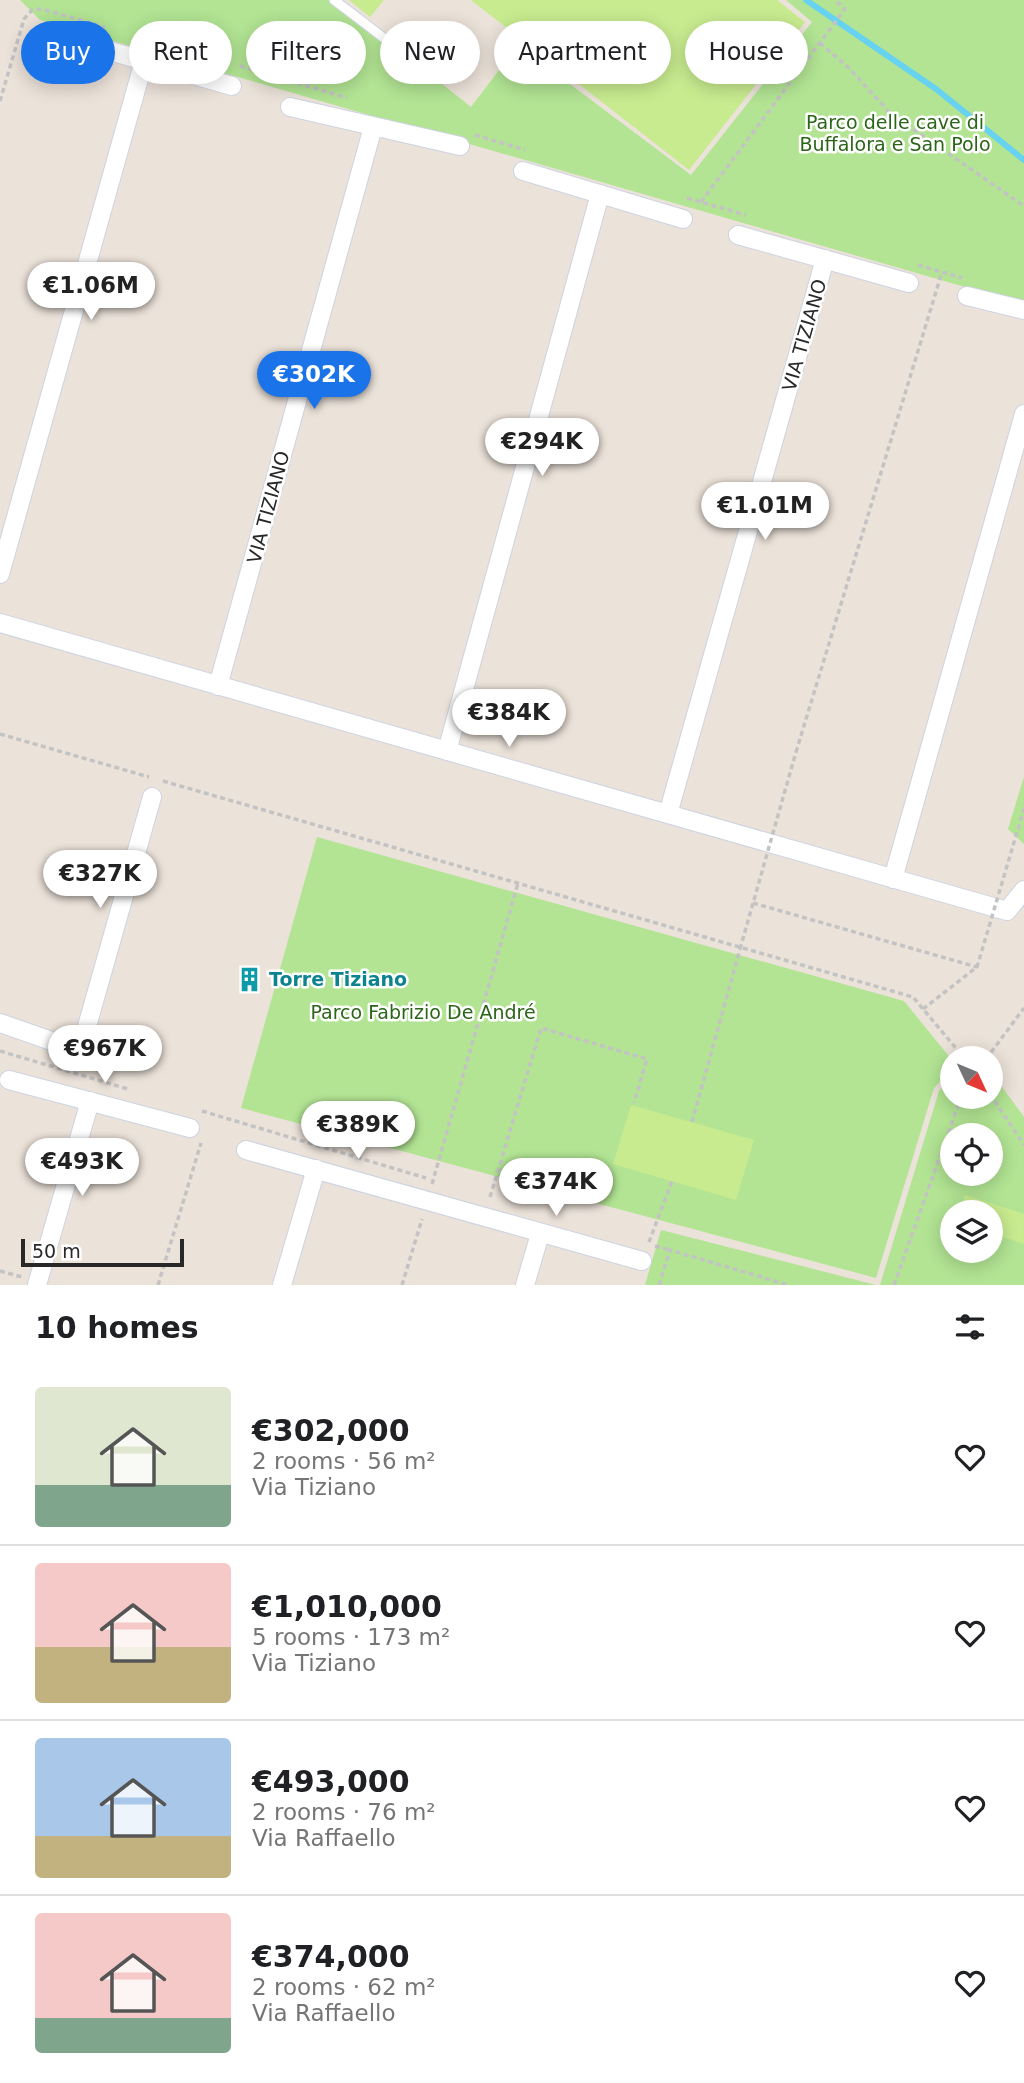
<!DOCTYPE html>
<html lang="en">
<head>
<meta charset="utf-8">
<style>
  :root { --surface:#fff; --page:#f2f2f2; --text:#202124; --muted:#757577; --line:#e0e0e0; --accent:#1a73e8 }
  body { margin:0; font-family:"DejaVu Sans",sans-serif; background:var(--page); color:var(--text); height:100vh; display:flex; flex-direction:column; font-size:26px; white-space:nowrap }
  * { box-sizing:border-box; margin:0 }
  p { font-size:23px; color:var(--muted) }
  .icon { flex:none; width:38px; height:38px; fill:none; stroke:currentColor; stroke-width:2; stroke-linecap:round; stroke-linejoin:round }
  .map { position:relative; height:1285px; overflow:hidden }
  .details { display:flex; flex-direction:column; background:var(--surface); flex:1 }
  .details>* { flex:none }
  .top-card { position:absolute; left:21px; top:21px; width:984px; height:63px; display:flex; gap:14px }
  .needle { width:46px; rotate:134deg }
  .controls { position:absolute; left:940px; top:1046px; display:grid; gap:14px }
  .controls a { display:grid; place-items:center; width:63px; height:63px; border-radius:50%; background:var(--surface); box-shadow:0 4px 18px #0003; font-size:35px }
  .scale { position:absolute; left:21px; bottom:18px; width:163px; box-sizing:border-box; padding-left:7px; border:4px solid #282828; border-top:0; font-size:19px; line-height:24px; white-space:nowrap; color:#282828; -webkit-text-stroke:5px #fff; paint-order:stroke }
  .price { position:absolute; translate:-50% -60px; padding:0 16px; border-radius:24px; background:#fff; color:#222; font-size:23px; line-height:46px; filter:drop-shadow(0 2px 4px #0008) }
  .price::after { content:''; position:absolute; left:50%; top:42px; width:21px; height:16px; margin-left:-10px; background:inherit; clip-path:polygon(0 0,100% 0,50% 100%) }
  .price.active { background:var(--accent); color:#fff }
  ul { padding:0; list-style:none }
  li { display:flex; align-items:center; gap:21px; height:175px; padding:0 35px }
  li+li { border-top:2px solid var(--line) }
  li span { display:grid; place-items:center; flex:none; width:196px; height:140px; border-radius:7px; color:#555 }
  li>.icon { margin-inline-start:auto }
  span .icon { width:84px; height:84px; fill:#fffc; stroke-width:1 }
  li b { font-size:30px }
  h2 { display:flex; justify-content:space-between; align-items:center; height:84px; padding:0 35px; font-size:30px }
  .chip { padding:0 24px; border-radius:32px; background:var(--surface); box-shadow:0 4px 18px #0003; font-size:24px; line-height:63px }
  .chip.active { background:var(--accent); color:#fff }
  .map>svg:first-child { display:block }
  .green { fill:#b2e493; fill-rule:evenodd }
  .pitch { fill:#c8eb8f }
  .lines { fill:none; stroke-linecap:round; stroke-linejoin:round }
  .stream { stroke:#68d2f1; stroke-width:6 }
  .lane-casing { stroke:#ced3e2; stroke-width:11 }
  .street-casing { stroke:#ced3e2; stroke-width:20 }
  .path { stroke:#c3c3c3; stroke-width:3.5; stroke-dasharray:5 3.5; stroke-linecap:butt }
  .lane { stroke:#fff; stroke-width:9 }
  .street { stroke:#fff; stroke-width:18 }
  .path-bridge { stroke:#c3c3c3; stroke-width:3.5; stroke-dasharray:5 3.5; stroke-linecap:butt }
  .labels { text-anchor:middle; dominant-baseline:central; stroke-width:5; stroke-linejoin:round; paint-order:stroke }
  .park-label { font-size:19px; fill:#2b6518; stroke:#fff }
  .street-label { font-size:19px; fill:#282828; stroke:#fff }
  .culture-label { font-size:19px; font-weight:bold; fill:#0d838f; stroke:#fff; text-anchor:start }
</style>
</head>
<body>
<div class="map">
<svg width="1024" height="1285" viewBox="0 0 1024 1285">
  <rect width="100%" height="100%" fill="#ebe2d9"/>
  <path class="green" d="M20,0h317l134,107 47,-62 173,130 121,-153 -26,-22h238v304l-984,-284z
    M1024,777v67l-16,-15z
    M317,837l587,164 48,59v9l-18,19 -58,190 -635,-170z
    M991,1072l33,45v168h-144l59,-194 13,-15v21h38zM952,1136h38v38h-38zM952,1213h38v38h-38z
    M661,1230l215,55h-231z"/>
  <path class="pitch" d="M349,0h35l-14,17z
    M471,0h306l28,22 -116,148z
    M631,1105l123,35 -18,60 -123,-36z
    M965,1195l59,19v30l-33,-11 -1,-20h-31z"/>
  <g class="lines">
    <path class="stream" d="M806,0l130,89 88,71"/>
    <defs>
      <path id="lane" d="M334,0l84,64"/>
      <path id="street" d="M82,43l150,43
        M290,107l170,39
        M523,171l160,48
        M738,235l171,48
        M967,296l57,14
        M0,574l144,-513
        M0,623l1007,288 17,-21
        M218,686l155,-559
        M447,751l153,-557
        M668,814l157,-555
        M893,879l131,-465
        M0,1023l80,28 72,-254
        M9,1080l181,48
        M246,1150l396,111
        M37,1285l53,-184
        M282,1285l34,-116
        M525,1285l15,-51"/>
    </defs>
    <use href="#lane" class="lane-casing"/>
    <use href="#street" class="street-casing"/>
    <path class="path" d="M820,43l29,25 41,45 134,93
      M240,66l107,32
      M0,101l24,-82 8,-9 10,-1 63,18
      M475,135l50,15
      M687,198l59,17
      M701,202l144,-193 -10,-9
      M918,265l44,13
      M0,734l149,43
      M796,752l146,-480
      M163,781l750,216 52,62
      M1018,829l6,-20
      M753,903l224,64
      M0,1051l128,38
      M986,1059l38,-51
      M990,1094l34,51
      M202,1111l224,67
      M692,1122l48,-173
      M432,1184l86,-301
      M490,1197l51,-169 106,31 -13,44
      M649,1242l23,-61
      M655,1246l15,4
      M0,1271l22,6
      M158,1285l43,-142
      M402,1285l20,-66
      M659,1285l11,-35 118,35
      M894,1285l67,-188"/>
    <use href="#lane" class="lane"/>
    <use href="#street" class="street"/>
    <path class="path-bridge" d="M740,949l56,-197
      M923,1009l54,-42 41,-138"/>
  </g>
  <defs>
    <symbol id="building-bare" viewBox="-9 -9 18 18"><path d="M-4-6H4V6H1V3H-1V6H-4ZM-2.5-4.3h1.7v1.8h-1.7ZM.8-4.3h1.7v1.8H.8ZM-2.5-1h1.7V.8h-1.7ZM.8-1h1.7V.8H.8Z" fill="#0f9aa8" stroke="#fff" stroke-width="2.5" paint-order="stroke"/></symbol>
  </defs>
  <g fill-rule="evenodd">
    <use href="#building-bare" x="232" y="962" width="35" height="35"/>
  </g>
  <g class="labels">
    <g class="park-label">
      <text x="895" y="122">Parco delle cave di<tspan x="895" dy="22">Buffalora e San Polo</tspan></text>
      <text x="423" y="1012">Parco Fabrizio De André</text>
    </g>
    <g class="street-label">
      <text transform="translate(804 335) rotate(-74)">VIA TIZIANO</text>
      <text transform="translate(268 507) rotate(-75)">VIA TIZIANO</text>
    </g>
    <g class="culture-label">
      <text x="269" y="979">Torre Tiziano</text>
    </g>
  </g>
</svg>
<div class="controls">
<a><svg class="needle" viewBox="-14 -14 28 28"><path d="M0-13l5 13h-10z" fill="#e53935"/><path d="M0 13l5-13h-10z" fill="#757577"/></svg></a>
<a><svg class="icon" aria-label="locate" viewBox="0 0 24 24"><circle cx="12" cy="12" r="6"/><path d="M12 2v4M12 18v4M2 12h4M18 12h4"/></svg></a>
<a><svg class="icon" aria-label="layers" viewBox="0 0 24 24"><path d="M12 4l9 5-9 5-9-5zM3 14l9 5 9-5"/></svg></a>
</div>
<div class="scale">50 m</div>
<b class="price" style="left:91px;top:322px">€1.06M</b>
<b class="price active" style="left:314px;top:411px">€302K</b>
<b class="price" style="left:542px;top:478px">€294K</b>
<b class="price" style="left:765px;top:542px">€1.01M</b>
<b class="price" style="left:509px;top:749px">€384K</b>
<b class="price" style="left:100px;top:910px">€327K</b>
<b class="price" style="left:105px;top:1085px">€967K</b>
<b class="price" style="left:358px;top:1161px">€389K</b>
<b class="price" style="left:82px;top:1198px">€493K</b>
<b class="price" style="left:556px;top:1218px">€374K</b>
<div class="top-card">
<a class="chip active">Buy</a>
<a class="chip">Rent</a>
<a class="chip">Filters</a>
<a class="chip">New</a>
<a class="chip">Apartment</a>
<a class="chip">House</a>
</div>
</div>
<section class="details">
<h2>10 homes<svg class="icon" aria-label="filters" viewBox="0 0 24 24"><path d="M4 7h16M4 17h16"/><circle cx="9" cy="7" r="2"/><circle cx="15" cy="17" r="2"/></svg></h2>
<ul>
<li><span style="background:linear-gradient(#dfe7d0 70%,#7fa58c 0)"><svg class="icon" aria-label="home" viewBox="0 0 24 24"><path d="M3 11l9-7 9 7M6 9v11h12V9"/></svg></span><div><b>€302,000</b><p>2 rooms · 56 m²</p><p>Via Tiziano</p></div><svg class="icon" aria-label="heart" viewBox="0 0 24 24"><path d="M12 20l-8-8c-3-5 5-10 8-4 3-6 11-1 8 4z"/></svg></li>
<li><span style="background:linear-gradient(#f6c9c9 60%,#c2b280 0)"><svg class="icon" aria-label="home" viewBox="0 0 24 24"><path d="M3 11l9-7 9 7M6 9v11h12V9"/></svg></span><div><b>€1,010,000</b><p>5 rooms · 173 m²</p><p>Via Tiziano</p></div><svg class="icon" aria-label="heart" viewBox="0 0 24 24"><path d="M12 20l-8-8c-3-5 5-10 8-4 3-6 11-1 8 4z"/></svg></li>
<li><span style="background:linear-gradient(#a9c7e8 70%,#c2b280 0)"><svg class="icon" aria-label="home" viewBox="0 0 24 24"><path d="M3 11l9-7 9 7M6 9v11h12V9"/></svg></span><div><b>€493,000</b><p>2 rooms · 76 m²</p><p>Via Raffaello</p></div><svg class="icon" aria-label="heart" viewBox="0 0 24 24"><path d="M12 20l-8-8c-3-5 5-10 8-4 3-6 11-1 8 4z"/></svg></li>
<li><span style="background:linear-gradient(#f6c9c9 75%,#7fa58c 0)"><svg class="icon" aria-label="home" viewBox="0 0 24 24"><path d="M3 11l9-7 9 7M6 9v11h12V9"/></svg></span><div><b>€374,000</b><p>2 rooms · 62 m²</p><p>Via Raffaello</p></div><svg class="icon" aria-label="heart" viewBox="0 0 24 24"><path d="M12 20l-8-8c-3-5 5-10 8-4 3-6 11-1 8 4z"/></svg></li>
</ul>
</section>
</body>
</html>
